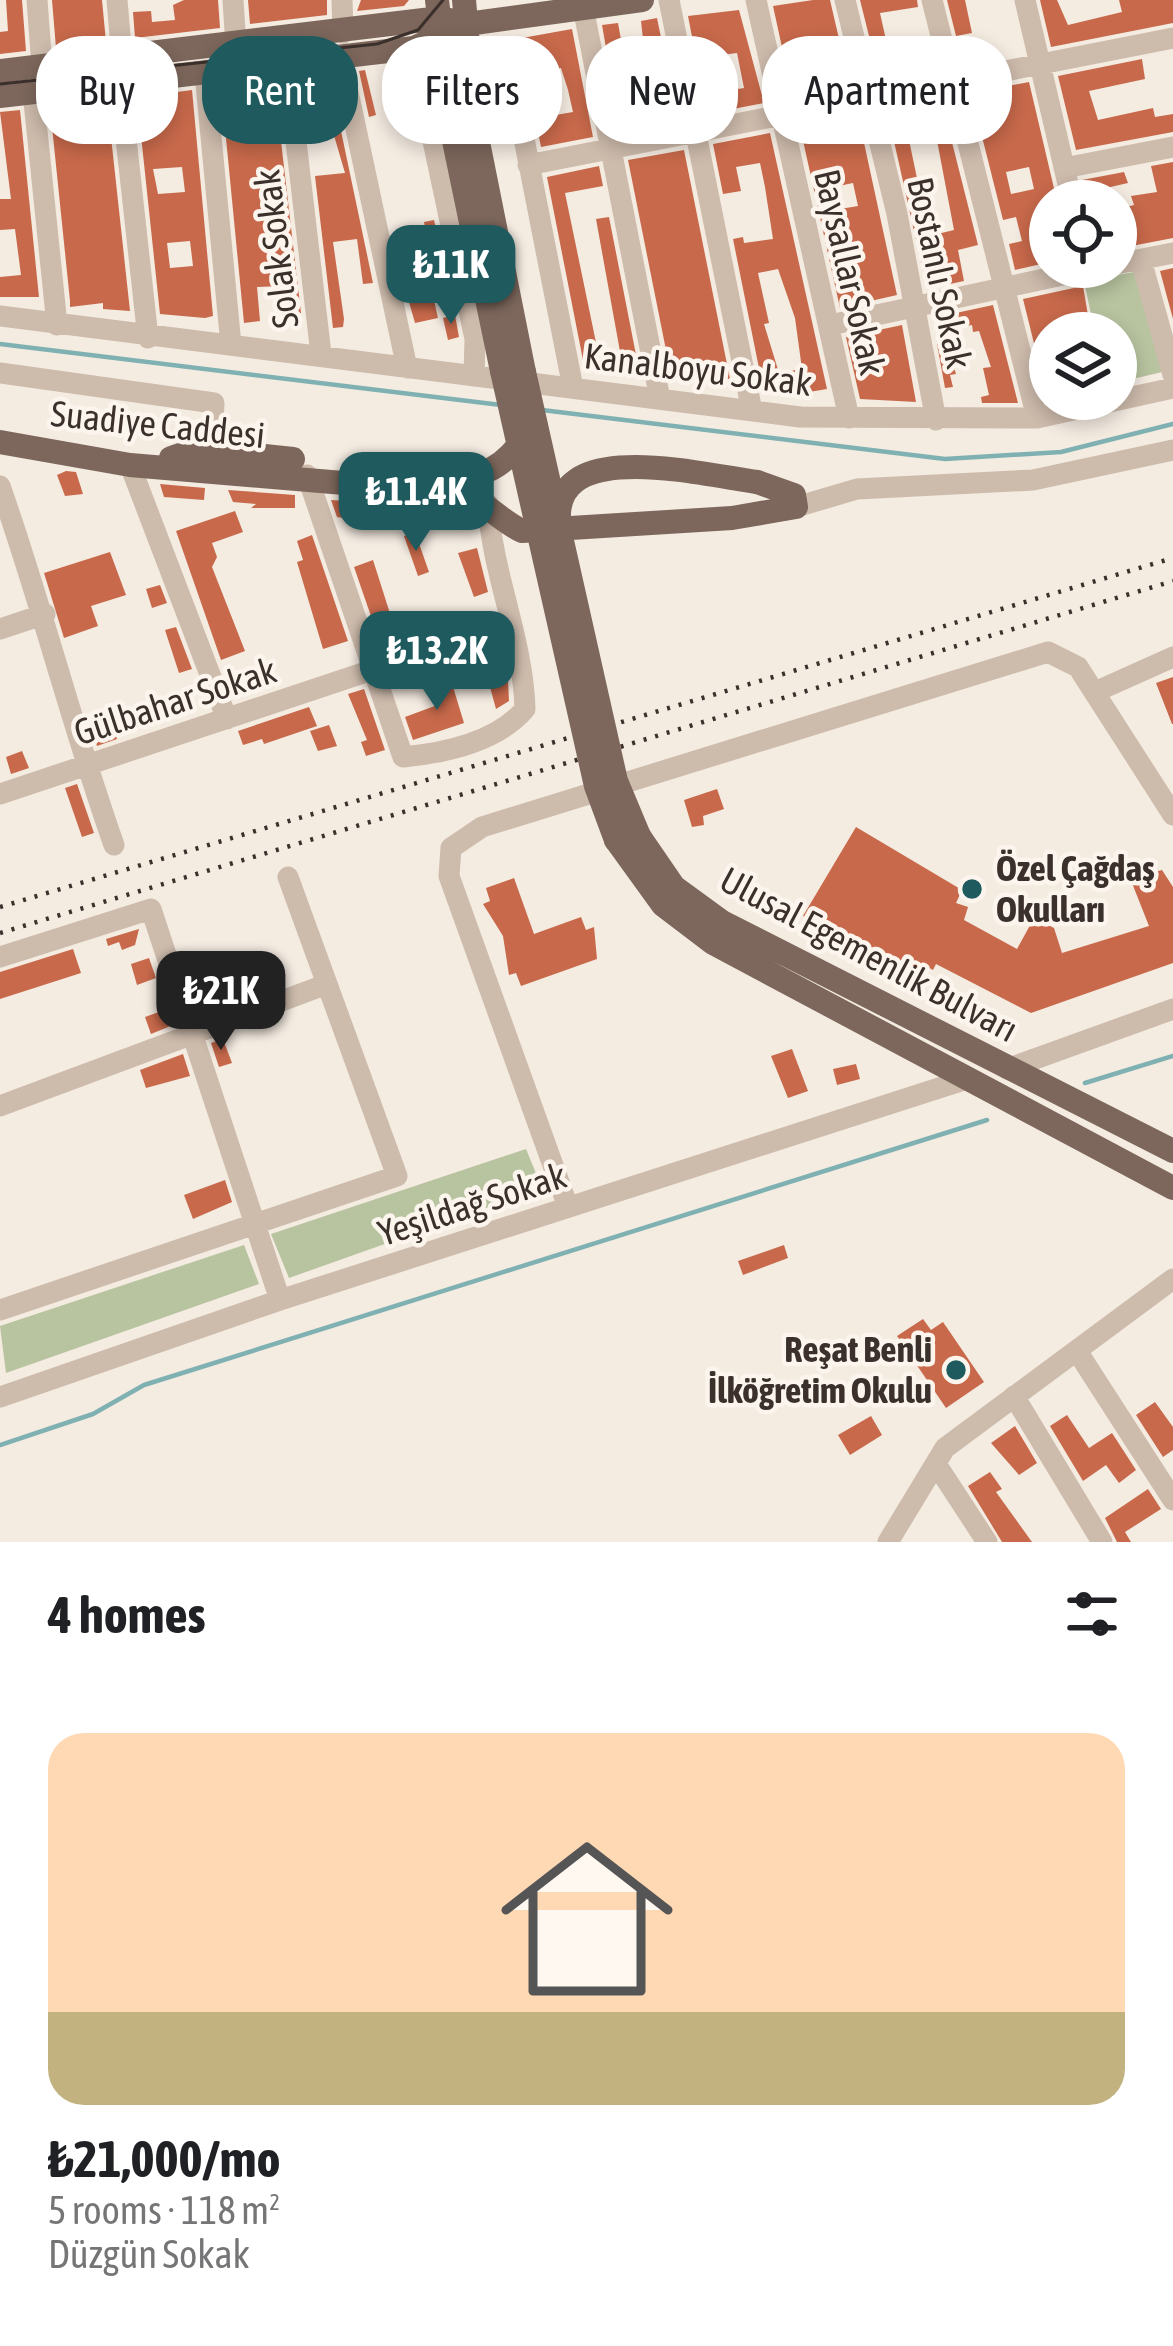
<!DOCTYPE html>
<html lang="en">
<head>
<meta charset="utf-8">
<style>
  :root { --surface:#fff; --page:#f2f2f2; --text:#202124; --muted:#757577; --line:#e0e0e0; --accent:#1f5a5e }
  body { margin:0; font-family:"Asap Condensed",sans-serif; background:var(--page); color:var(--text); height:100vh; display:flex; flex-direction:column; font-size:45px; white-space:nowrap }
  * { box-sizing:border-box; margin:0 }
  p { font-size:39px; color:var(--muted) }
  .icon { flex:none; width:66px; height:66px; fill:none; stroke:currentColor; stroke-width:2; stroke-linecap:round; stroke-linejoin:round }
  .map { position:relative; height:1542px; overflow:hidden }
  .sheet { display:flex; flex-direction:column; background:var(--surface); flex:1 }
  .sheet>* { flex:none }
  .guide { position:absolute; left:36px; top:36px; width:1101px; height:108px; display:flex; gap:24px }
  .controls { position:absolute; left:1029px; top:180px; display:grid; gap:24px }
  .controls a { display:grid; place-items:center; width:108px; height:108px; border-radius:50%; background:var(--surface); box-shadow:0 6px 18px #0003; font-size:60px }
  .price { position:absolute; translate:-50% -102px; padding:0 27px; border-radius:24px; background:var(--accent); color:#fff; font-size:39px; line-height:78px; filter:drop-shadow(0 3px 6px #0008) }
  .price::after { content:''; position:absolute; left:50%; top:72px; width:36px; height:27px; margin-left:-18px; background:inherit; clip-path:polygon(0 0,100% 0,50% 100%) }
  .price.active { background:#222; color:#fff }
  ul { padding:0; list-style:none }
  li { display:grid; align-content:center; gap:24px; height:636px; padding:0 48px }
  li+li { border-top:3px solid var(--line) }
  li span { display:grid; place-items:center; height:372px; border-radius:36px; color:#555 }
  li>.icon { margin-inline-start:auto }
  span .icon { width:216px; height:216px; fill:#fffc; stroke-width:1 }
  li b { font-size:51px }
  h2 { display:flex; justify-content:space-between; align-items:center; height:144px; padding:0 48px; font-size:51px }
  .tag { padding:0 42px; border-radius:48px; background:var(--surface); box-shadow:0 6px 18px #0003; font-size:42px; line-height:108px }
  .tag.active { background:var(--accent); color:#fff }
  .map>svg:first-child { display:block }
  .green { fill:#b8c4a0 }
  .lines { fill:none; stroke-linecap:round; stroke-linejoin:round }
  .stream { stroke:#7fb0b2; stroke-width:4.5 }
  .building { fill:#c8694b; fill-rule:evenodd }
  .minor { stroke:#cdbbac; stroke-width:21 }
  .major { stroke:#7d675c; stroke-width:24 }
  .tram { stroke:#3b302b; stroke-width:3 }
  .rail { stroke:#3b302b; stroke-width:4.5; stroke-dasharray:3 9; stroke-linecap:butt }
  .major-bridge { stroke:#7d675c; stroke-width:24 }
  .poi-dot { fill:#1f5a5e; stroke:#fbf5ee; stroke-width:4.5 }
  .labels { text-anchor:middle; dominant-baseline:central; stroke-width:9; stroke-linejoin:round; paint-order:stroke }
  .street-label { font-size:36px; fill:#3b302b; stroke:#fbf5ee }
  .poi-label { font-size:36px; font-weight:bold; fill:#3b302b; stroke:#fbf5ee; text-anchor:start }
</style>
</head>
<body>
<div class="map">
<svg width="1173" height="1542" viewBox="0 0 1173 1542">
  <rect width="100%" height="100%" fill="#f4ebe1"/>
  <path class="green" d="M1134,272l28,100 -46,11v-50h-21l-11,-52z
    M526,1149l16,39 -253,90 -18,-44z
    M244,1245l15,39 -253,89 -6,-47z"/>
  <g class="lines">
    <path class="stream" d="M0,344l501,61
      M542,410l403,49 116,-7 112,-28
      M1085,1083l88,-27
      M0,1445l93,-31 51,-29 843,-265"/>
  </g>
  <path class="building" d="M6,0h16l4,51 -26,3v-22l8,-1z
    M52,0h50l4,42 -50,6z
    M184,0h34l2,28 -85,10 -2,-26 18,-1 1,11 23,-2 -2,-15z
    M248,0h79v15l-77,9z
    M361,0h48l-5,6 -47,5z
    M813,0h17l20,86 -57,12 -20,-92z
    M860,0h57l1,7 -38,6 8,36 -15,3z
    M947,0h18l7,33 -16,3z
    M1040,0h17l11,25 54,-13 -3,-12h54v23l-122,24z
    M739,10l25,93 -57,11 -19,-98zM737,53l7,35 -24,4 -7,-36z
    M657,18l21,102 -56,7 -9,-46 34,-6 -6,-54z
    M618,23l6,33 -16,3 -6,-34z
    M572,29l21,108 -52,10 -10,-50 14,-3 5,22 23,-4 -5,-22 -7,-22 -34,7 -16,-35z
    M927,42l7,28 -41,8 -5,-28z
    M1142,59l3,20 -56,12 9,29 55,-12 2,9 18,-3v18l-97,18 -18,-74z
    M365,70l11,45 -7,2 -10,-46z
    M329,74l44,209 -10,1 -6,-45 -24,3 11,77 -1,8 -10,1 -18,-152 30,-3 -27,-92z
    M274,81l27,232 -17,2 -3,-29 -24,1 3,34 -16,2 -23,-236z
    M1029,82l28,119h-7v61l-35,8 -6,-26 13,-3 -6,-24 -13,3 -32,-127zM1029,167l5,22 -23,5 -5,-22z
    M192,90l21,226 -8,2 -45,-4 -20,-188 26,-2 -4,-30zM182,167l3,25 -27,2 -5,-25zM190,241l3,25 -23,2 -3,-25z
    M941,99l37,146 -20,5 6,31 -14,3 -4,-18 -23,5 -36,-161zM935,130l19,100 -25,6 -21,-101z
    M107,100l23,211 -27,-2v-6l-33,4v-6l-20,-194z
    M20,110l19,187h-39v-20l21,-2 -6,-46 -15,1v-31h11l-11,-87z
    M858,115l39,180 -57,13 -40,-181zM853,183l5,23 -24,4 -5,-22z
    M770,133l57,256 -36,6 -9,-1 -1,-8 -18,2 -30,-149 10,-2 1,6 29,-4 -8,-52 -5,-24 -24,4 5,24 -18,3 -10,-50zM778,269l17,49 7,51 -23,4 -15,-49 5,-1 -11,-50z
    M684,150l46,229 -59,-4 -43,-215z
    M1173,162v76l-57,11v-17l15,-3 -5,-22 8,-2 -3,-9 26,-4 -6,-26z
    M599,166l4,20 -38,7 34,164 -16,3 -36,-183z
    M1124,172l4,11 -22,5 3,13h-22l-5,-21z
    M609,217l30,153 -16,-2 -27,-149z
    M434,220l11,48 -42,9 -7,-33 31,-7 -3,-15z
    M1173,268v51l-13,-48z
    M1083,286l8,47h-41l-2,67 -25,-101z
    M433,296l5,22 -23,5 -6,-21z
    M993,305l25,98h-36l-1,-6 8,-2 -6,-27 8,-1 -12,-36 -6,1 -1,-7 -27,5 -3,-14z
    M455,315l4,22 -11,3 -5,-22z
    M902,325l14,77 -56,-3 -14,-62z
    M946,342l10,32 -6,1 3,12 -8,1 -8,-44z
    M66,471l10,1 7,22 -18,2 -8,-21z
    M160,484l45,4 -1,12 -40,-3z
    M228,490l67,5v13h-44l5,-4 -23,-2z
    M331,500l67,4 -2,23 -59,-10z
    M433,507l26,2 -1,15 -26,-3z
    M235,511l8,21 -31,11 5,14 -5,10 33,84 -24,9 -45,-129z
    M415,532l14,40 -11,4 -14,-40z
    M312,535l36,106 -25,8 -26,-87 6,-2 -6,-19z
    M477,548l11,44 -14,5 -16,-44z
    M110,552l16,43 -35,11 7,20 -34,12 -20,-65z
    M373,560l27,85 -17,6 -29,-84z
    M160,585l7,18 -15,5 -6,-19z
    M176,627l16,42 -13,4 -14,-43z
    M500,638l4,20 -13,4 -6,-19z
    M450,677l14,46 -51,17 -8,-23 35,-13 -8,-21z
    M1173,677v47h-1l-16,-41z
    M508,681l1,20 -13,8 -6,-22z
    M364,689l21,61 -19,6 -5,-14 6,-2 -19,-46z
    M309,707l8,19 -53,18 -2,-5 -19,6 -5,-14z
    M111,720l6,19 -20,7 -6,-20z
    M329,725l8,21 -19,5 -8,-20z
    M22,751l7,17 -18,6 -5,-17z
    M77,784l17,49 -12,4 -17,-49z
    M717,789l7,20 -21,7 1,9 -12,2 -8,-27z
    M856,827l106,63 -6,13 12,4 -4,13 53,29 17,-31 20,10 8,25 87,-27 -19,-48 32,-8 11,17v76l-142,50 -95,-49 -3,6 -11,-6 -3,6 -116,-54z
    M514,878l20,56 47,-17 5,13 8,-3 3,32 -76,27 -5,-13 -7,2 -6,-39 -20,-32 7,-3 -4,-13z
    M139,929l-4,16 -13,5 -3,-8 -11,4 -2,-7z
    M73,949l8,24 -81,26v-27z
    M149,958l7,20 -19,7 -6,-21z
    M167,1009l6,16 -22,9 -6,-17z
    M223,1039l9,24 -13,4 -8,-24z
    M792,1049l16,42 -20,7 -17,-42z
    M183,1054l7,22 -44,12 -6,-18z
    M856,1064l4,15 -23,6 -4,-16z
    M225,1180l7,22 -39,17 -9,-24z
    M784,1245l4,13 -45,17 -5,-14z
    M923,1319l8,11 12,-8 41,60 -38,26 -49,-72z
    M1155,1402l18,25v23l-10,7 -27,-42z
    M1067,1415l22,33 23,-15 24,37 -17,13 -13,-18 -23,16 -33,-55z
    M871,1416l11,19 -32,20 -12,-20z
    M1015,1426l22,37 -18,12 -28,-32z
    M990,1472l12,17 -6,3 36,50h-30l-34,-56z
    M1148,1489l13,20 -36,23 6,10h-14l-12,-24z"/>
  <g class="lines">
    <path class="minor" d="M37,0l5,67
      M117,0l5,58
      M233,0l3,46
      M342,0l1,33
      M669,0l83,411
      M756,0l93,418
      M845,0l52,214 39,206
      M932,0l105,418
      M1025,0l47,201
      M583,7l77,392
      M341,59l66,309
      M509,62l64,326
      M287,65l34,289
      M205,74l26,271
      M120,84l28,254
      M33,92l24,233
      M423,94l52,245 -1,37
      M528,165l645,-127
      M1064,168l109,-21
      M1141,260l32,115
      M1116,264l57,-11
      M0,316l800,101 237,1 136,-30
      M830,325l270,-58
      M0,373l214,30 -2,48
      M130,465l97,254
      M307,475l96,282c41,-4 94,-15 122,-48 -2,-71 -33,-135 -37,-205
      M0,486c42,119 72,241 114,359
      M796,507l61,-18 176,-9 140,-30
      M0,629l45,-15
      M1095,692l78,-35
      M0,794l372,-124
      M0,957l151,-48 129,391
      M1007,1069l166,-60
      M0,1106l327,-122
      M568,1207l-119,-331 2,-28 31,-21 566,-175 30,15 95,148
      M0,1310l397,-134 -109,-299
      M1077,1351l96,149
      M1014,1396l88,146
      M0,1397l280,-97 687,-221
      M938,1467l49,75
      M888,1542l57,-94 228,-169"/>
    <path class="major" d="M437,0l16,136 49,235
      M464,0l12,132 48,240
      M0,71l440,-53 27,6
      M0,96l414,-48 53,-24 175,-24
      M0,442l130,23 333,28c24,10 36,27 59,38l210,-13 64,-11 -2,-12 -37,-13
      M169,468l2,-10 26,-9 96,10
      M435,474c39,4 59,2 84,-29
      M639,836l35,51 48,35 451,229
      M616,840l47,65 50,38 460,245"/>
    <path class="tram" d="M0,84l377,-40 41,-14 25,-30"/>
    <path class="rail" d="M0,907l1173,-349
      M0,933l1173,-352"/>
    <path class="major-bridge" d="M502,371l94,415 20,54
      M524,372l92,409 23,55
      M559,518c-3,-82 149,-42 198,-36"/>
  </g>
  <g class="poi-dot">
    <circle cx="972" cy="889" r="12"/>
    <circle cx="956" cy="1370" r="12"/>
  </g>
  <g class="labels">
    <g class="street-label">
      <text transform="translate(276 249) rotate(-97)">Solak Sokak</text>
      <text transform="translate(850 272) rotate(77)">Baysallar Sokak</text>
      <text transform="translate(940 273) rotate(78)">Bostanlı Sokak</text>
      <text transform="translate(698 369) rotate(7)">Kanalboyu Sokak</text>
      <text transform="translate(158 424) rotate(6)">Suadiye Caddesi</text>
      <text transform="translate(175 701) rotate(-18)">Gülbahar Sokak</text>
      <text transform="translate(869 954) rotate(28)">Ulusal Egemenlik Bulvarı</text>
      <text transform="translate(472 1204) rotate(-18)">Yeşildağ Sokak</text>
    </g>
    <g class="poi-label">
      <text x="996" y="868">Özel Çağdaş<tspan x="996" dy="41">Okulları</tspan></text>
      <text x="932" y="1349" text-anchor="end">Reşat Benli<tspan x="932" dy="41">İlköğretim Okulu</tspan></text>
    </g>
  </g>
</svg>
<div class="controls">
<a><svg class="icon" aria-label="locate" viewBox="0 0 24 24"><circle cx="12" cy="12" r="6"/><path d="M12 2v4M12 18v4M2 12h4M18 12h4"/></svg></a>
<a><svg class="icon" aria-label="layers" viewBox="0 0 24 24"><path d="M12 4l9 5-9 5-9-5zM3 14l9 5 9-5"/></svg></a>
</div>
<b class="price" style="left:451px;top:327px">₺11K</b>
<b class="price" style="left:416px;top:554px">₺11.4K</b>
<b class="price" style="left:437px;top:713px">₺13.2K</b>
<b class="price active" style="left:221px;top:1053px">₺21K</b>
<div class="guide">
<a class="tag">Buy</a>
<a class="tag active">Rent</a>
<a class="tag">Filters</a>
<a class="tag">New</a>
<a class="tag">Apartment</a>
</div>
</div>
<section class="sheet">
<h2>4 homes<svg class="icon" aria-label="filters" viewBox="0 0 24 24"><path d="M4 7h16M4 17h16"/><circle cx="9" cy="7" r="2"/><circle cx="15" cy="17" r="2"/></svg></h2>
<ul>
<li><span style="background:linear-gradient(#ffd9b3 75%,#c2b280 0)"><svg class="icon" aria-label="home" viewBox="0 0 24 24"><path d="M3 11l9-7 9 7M6 9v11h12V9"/></svg></span><div><b>₺21,000/mo</b><p>5 rooms · 118 m²</p><p>Düzgün Sokak</p></div></li>
</ul>
</section>
</body>
</html>
